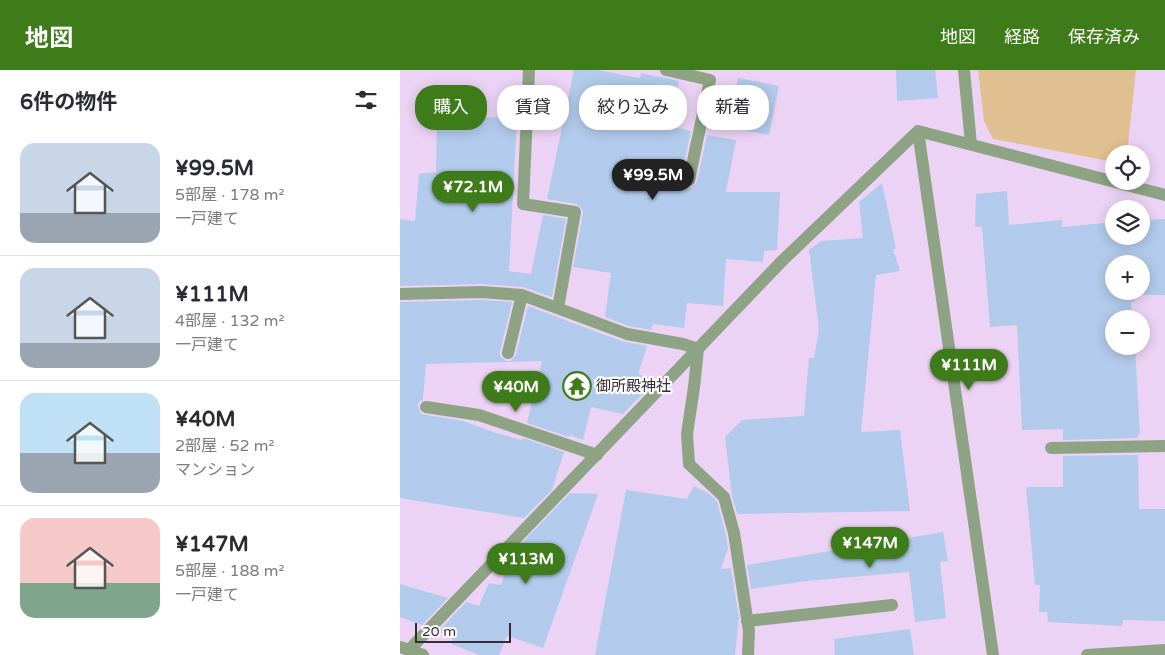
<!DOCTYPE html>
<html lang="ja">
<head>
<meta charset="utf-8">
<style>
  :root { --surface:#fff; --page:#f2f2f3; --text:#2b2b33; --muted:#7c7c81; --line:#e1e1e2; --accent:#3d7c19 }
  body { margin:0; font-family:"Varela Round","Noto Sans JP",sans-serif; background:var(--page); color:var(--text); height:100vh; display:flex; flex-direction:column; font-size:19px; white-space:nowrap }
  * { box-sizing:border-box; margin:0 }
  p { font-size:16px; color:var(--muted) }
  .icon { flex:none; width:28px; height:28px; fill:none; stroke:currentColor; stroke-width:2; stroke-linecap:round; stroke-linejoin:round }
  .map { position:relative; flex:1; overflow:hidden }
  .panel { display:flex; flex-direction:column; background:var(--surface); width:400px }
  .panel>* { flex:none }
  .guide { position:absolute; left:15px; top:15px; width:475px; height:45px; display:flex; gap:10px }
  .buttons { position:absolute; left:705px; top:75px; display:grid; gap:10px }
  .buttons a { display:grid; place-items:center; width:45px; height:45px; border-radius:50%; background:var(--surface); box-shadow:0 2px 12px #0003; font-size:25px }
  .scale { position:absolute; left:15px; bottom:12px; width:96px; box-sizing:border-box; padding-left:5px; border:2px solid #362c39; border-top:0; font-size:14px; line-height:18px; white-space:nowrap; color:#362c39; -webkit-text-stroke:4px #fefefe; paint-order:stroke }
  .price { position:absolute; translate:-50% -42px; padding:0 11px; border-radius:18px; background:var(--accent); color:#fff; font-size:16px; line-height:32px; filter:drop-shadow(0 1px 2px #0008) }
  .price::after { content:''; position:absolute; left:50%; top:30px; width:15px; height:11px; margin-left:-8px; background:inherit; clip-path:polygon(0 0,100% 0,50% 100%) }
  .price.active { background:#222; color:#fff }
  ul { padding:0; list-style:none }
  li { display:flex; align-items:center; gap:15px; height:125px; padding:0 20px }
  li+li { border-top:1px solid var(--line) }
  li span { display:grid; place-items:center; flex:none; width:140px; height:100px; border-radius:15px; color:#555 }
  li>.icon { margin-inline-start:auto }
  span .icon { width:60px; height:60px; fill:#fffc; stroke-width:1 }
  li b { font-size:21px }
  h2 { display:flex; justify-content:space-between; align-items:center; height:60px; padding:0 20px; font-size:21px }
  .pill { padding:0 18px; border-radius:20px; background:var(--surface); box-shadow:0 2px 12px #0003; font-size:18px; line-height:45px }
  .pill.active { background:var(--accent); color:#fff }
  header { display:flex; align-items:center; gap:30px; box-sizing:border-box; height:70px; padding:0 25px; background:var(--accent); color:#fff }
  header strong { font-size:24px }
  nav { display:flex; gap:28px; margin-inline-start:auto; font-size:18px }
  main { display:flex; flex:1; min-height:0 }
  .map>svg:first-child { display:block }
  .green { fill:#e0c091 }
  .building { fill:#b2caeb; fill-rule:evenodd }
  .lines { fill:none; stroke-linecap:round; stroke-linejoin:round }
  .minor { stroke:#8da384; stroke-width:12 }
  .labels { text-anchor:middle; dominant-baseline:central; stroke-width:4.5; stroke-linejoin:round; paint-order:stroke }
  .poi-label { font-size:15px; fill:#362c39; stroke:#fefefe; text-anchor:start }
</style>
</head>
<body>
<header>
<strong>地図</strong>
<nav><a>地図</a><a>経路</a><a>保存済み</a></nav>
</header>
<main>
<section class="panel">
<h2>6件の物件<svg class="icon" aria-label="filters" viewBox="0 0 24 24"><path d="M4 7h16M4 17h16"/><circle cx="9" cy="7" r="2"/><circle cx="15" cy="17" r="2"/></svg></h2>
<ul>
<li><span style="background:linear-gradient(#c9d6e8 70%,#9aa5b1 0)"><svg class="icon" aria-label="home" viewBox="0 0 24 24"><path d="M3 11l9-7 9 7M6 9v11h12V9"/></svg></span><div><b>¥99.5M</b><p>5部屋 · 178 m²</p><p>一戸建て</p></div></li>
<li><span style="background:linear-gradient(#c9d6e8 75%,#9aa5b1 0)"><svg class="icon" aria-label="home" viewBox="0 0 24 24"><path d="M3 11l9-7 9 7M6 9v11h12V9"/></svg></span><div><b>¥111M</b><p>4部屋 · 132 m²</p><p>一戸建て</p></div></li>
<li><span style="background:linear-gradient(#bfe0f5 60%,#9aa5b1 0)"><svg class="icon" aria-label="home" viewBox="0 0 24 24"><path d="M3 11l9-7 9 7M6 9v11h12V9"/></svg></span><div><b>¥40M</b><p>2部屋 · 52 m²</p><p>マンション</p></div></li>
<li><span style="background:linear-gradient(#f6c9c9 65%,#7fa58c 0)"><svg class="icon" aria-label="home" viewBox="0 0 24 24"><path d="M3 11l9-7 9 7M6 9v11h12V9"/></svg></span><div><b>¥147M</b><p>5部屋 · 188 m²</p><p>一戸建て</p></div></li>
</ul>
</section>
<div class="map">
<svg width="765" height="585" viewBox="0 0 765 585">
  <rect width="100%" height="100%" fill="#ecd3f5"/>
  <path class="green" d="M578,0h158l-9,84h-13v8l-121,-23 -9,-18z"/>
  <path class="building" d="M174,0h23l43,8 1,-5 38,8 -9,45 21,5 -10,47 3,8 8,2 5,-6 10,-47 29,5 -10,52h54l-3,58 -13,1 -1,11 -37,-3 -3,47 -36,-3 -3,25 -31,-4 -2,6 -22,-4 -24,-9 6,-44 -38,-6 10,-54 -1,-4 -6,-5 -29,-5z
    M496,0h39l3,28 -41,3z
    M338,8l41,8 -10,49 -41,-8z
    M37,46l80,2 -8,153 22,3 12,-59 23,4 -14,78 -29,-10 -42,-3 -81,2v-67l15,2 4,-47 17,-2z
    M482,113l14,66h-3l7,22 -24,4 -15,157 39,-2 10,81 -172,3v2l-6,-20 -7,-59 17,-17 62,-4 5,-58h5l5,-29 -10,-79 12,-9 42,-3 -4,-36z
    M607,121l2,34 53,-5v7l52,-5v14h27v-16l24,-1v76h-31l1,7h-4l1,17h-18v27h21l5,89 -2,-1v4l-75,2v-11l-41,1 -5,-105 -27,2 -8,-100h-7l1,-33zM714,194h27v27h-27z
    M81,230l31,2 -12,49v5l6,5h5l5,-6 12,-49 74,28 23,8 22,4 -9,28 18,6 -33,34 -32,-7 -8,33 -13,-5 -1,2 -42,-14 15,-62 -116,3 -3,35 -4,3 -1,4 3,8 42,7 30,11 29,8 1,-2 41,14 -12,38 -28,28 -124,-20v-196z
    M738,385l1,54h26v112l-42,-1 -1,6 -74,-4 -1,-10h-8l1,-27h-5l-9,-98h37v-31z
    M294,416l14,7 9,8 9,34 2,13 -7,21 10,-1 8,50 -4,37h-140l31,-165 61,9z
    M170,423l28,1 -55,154 -36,-12 -8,19h-20l-28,-11 2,-7 -15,-5 28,-30 13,4 10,-23 12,2 7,-20 6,2 9,-25z
    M543,462l5,29 -8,1 6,56 -31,4 -6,-50 -103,9 -55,8 -4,-24z
    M0,514l48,14 -26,27 -22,-8z
    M510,559l4,26h-79l-1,-16z"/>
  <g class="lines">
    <path class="minor" d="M129,0l-6,134 52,8 -17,96
      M266,0l44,10 -21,100
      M564,0l7,74
      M518,61l75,524
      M0,224l81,-2 41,3 105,39 56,10 15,5
      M298,279l-4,38 -7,47 2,30 35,33 10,36 15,98 -1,24
      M108,283l14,-58
      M26,337l53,8 118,40
      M651,378l114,-2
      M347,551l145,-16
      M0,577l9,3 373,-389 136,-130 247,64
      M9,580l14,5
      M687,585l78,-5"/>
  </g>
  <defs>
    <symbol id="temple-ring" viewBox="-11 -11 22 22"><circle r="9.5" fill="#fefefe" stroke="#3d7c19" stroke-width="1.5"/><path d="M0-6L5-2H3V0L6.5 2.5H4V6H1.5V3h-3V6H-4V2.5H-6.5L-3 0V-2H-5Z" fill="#3d7c19"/></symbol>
  </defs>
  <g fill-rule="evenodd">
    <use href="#temple-ring" x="161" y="300" width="32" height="32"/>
  </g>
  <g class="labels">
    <g class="poi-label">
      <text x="196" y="316">御所殿神社</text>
    </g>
  </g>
</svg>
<div class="buttons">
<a><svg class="icon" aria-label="locate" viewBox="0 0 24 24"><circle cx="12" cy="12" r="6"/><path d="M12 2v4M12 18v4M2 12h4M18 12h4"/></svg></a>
<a><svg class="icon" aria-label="layers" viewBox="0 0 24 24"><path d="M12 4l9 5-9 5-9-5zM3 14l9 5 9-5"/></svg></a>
<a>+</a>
<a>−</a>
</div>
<div class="scale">20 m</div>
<b class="price active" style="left:253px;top:131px">¥99.5M</b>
<b class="price" style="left:73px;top:143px">¥72.1M</b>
<b class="price" style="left:569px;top:321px">¥111M</b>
<b class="price" style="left:116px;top:343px">¥40M</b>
<b class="price" style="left:470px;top:499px">¥147M</b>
<b class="price" style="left:126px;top:515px">¥113M</b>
<div class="guide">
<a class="pill active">購入</a>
<a class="pill">賃貸</a>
<a class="pill">絞り込み</a>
<a class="pill">新着</a>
</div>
</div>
</main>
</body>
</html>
